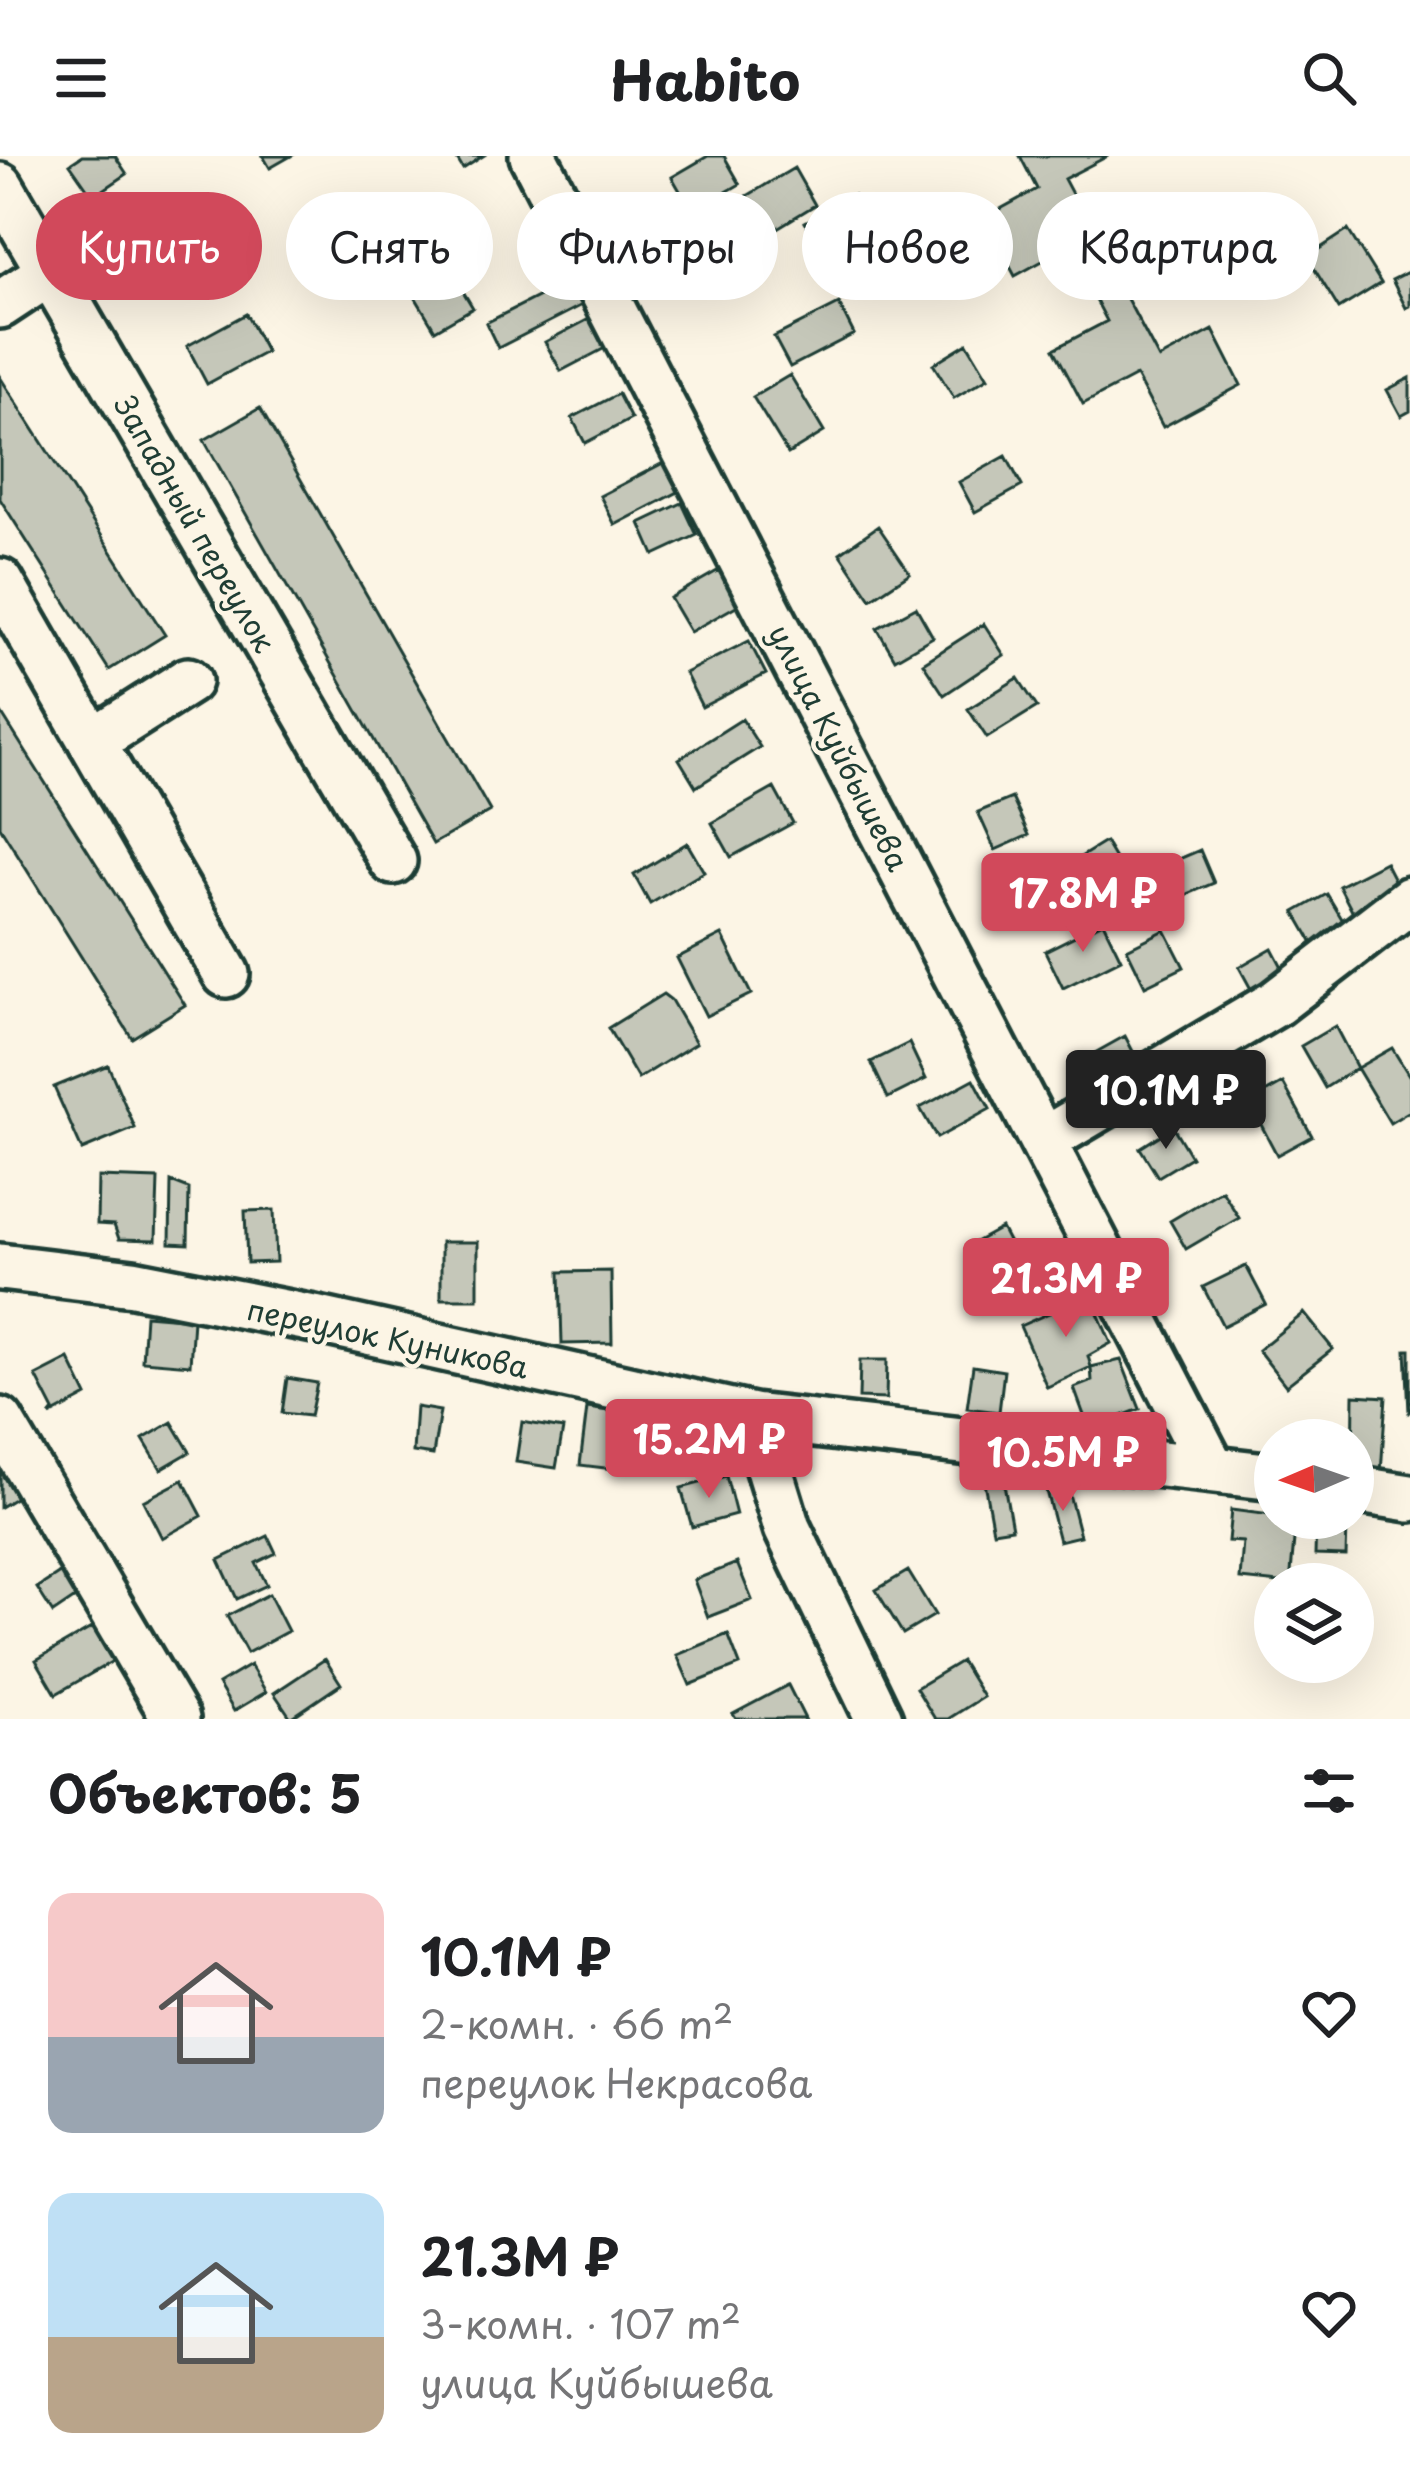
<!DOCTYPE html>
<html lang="ru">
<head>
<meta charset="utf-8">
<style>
  :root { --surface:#fff; --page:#f6f6f6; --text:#202124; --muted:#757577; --accent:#d1495b }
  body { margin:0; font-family:"Playpen Sans",sans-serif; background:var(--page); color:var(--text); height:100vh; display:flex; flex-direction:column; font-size:45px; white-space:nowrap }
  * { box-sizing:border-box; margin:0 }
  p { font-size:39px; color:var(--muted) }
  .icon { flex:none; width:66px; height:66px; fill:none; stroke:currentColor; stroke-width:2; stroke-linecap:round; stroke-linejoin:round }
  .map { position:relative; height:1563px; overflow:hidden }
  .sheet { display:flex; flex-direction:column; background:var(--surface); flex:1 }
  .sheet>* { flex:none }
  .guide { position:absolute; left:36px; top:36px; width:1338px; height:108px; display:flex; gap:24px }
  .needle { width:78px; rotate:268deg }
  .tools { position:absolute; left:1254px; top:1263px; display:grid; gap:24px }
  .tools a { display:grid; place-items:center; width:120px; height:120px; border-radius:50%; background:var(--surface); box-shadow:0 12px 48px #0002; font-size:60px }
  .price { position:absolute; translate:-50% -102px; padding:0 27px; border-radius:12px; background:var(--accent); color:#fff; font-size:39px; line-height:78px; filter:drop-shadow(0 3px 6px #0008) }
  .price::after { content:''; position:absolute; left:50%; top:72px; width:36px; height:27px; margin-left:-18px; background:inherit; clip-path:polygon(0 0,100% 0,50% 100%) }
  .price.active { background:#222; color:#fff }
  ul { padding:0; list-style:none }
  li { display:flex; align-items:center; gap:36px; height:300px; padding:0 48px }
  li span { display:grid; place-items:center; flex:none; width:336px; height:240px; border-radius:24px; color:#555 }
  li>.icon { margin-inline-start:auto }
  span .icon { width:144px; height:144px; fill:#fffc; stroke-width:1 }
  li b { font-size:51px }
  h2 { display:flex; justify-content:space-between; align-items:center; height:144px; padding:0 48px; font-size:51px }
  .chip { padding:0 42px; border-radius:54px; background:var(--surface); box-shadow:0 12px 48px #0002; font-size:42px; line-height:108px }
  .chip.active { background:var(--accent); color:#fff }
  header { display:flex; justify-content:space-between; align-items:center; height:156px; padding:0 48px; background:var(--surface); font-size:54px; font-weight:700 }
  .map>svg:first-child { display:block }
  .building { fill:#c5c7b9; stroke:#1f3d34; stroke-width:3 }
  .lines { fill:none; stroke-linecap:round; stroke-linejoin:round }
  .minor-casing { stroke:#1f3d34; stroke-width:54 }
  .minor { stroke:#fcf5e5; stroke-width:45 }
  .labels { text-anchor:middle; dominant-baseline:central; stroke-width:9; stroke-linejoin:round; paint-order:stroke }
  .street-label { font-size:30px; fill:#1f3d34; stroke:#fcf5e5 }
</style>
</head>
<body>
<header><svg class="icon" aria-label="menu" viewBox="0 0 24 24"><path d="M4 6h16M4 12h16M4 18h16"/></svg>Habito<svg class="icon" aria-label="search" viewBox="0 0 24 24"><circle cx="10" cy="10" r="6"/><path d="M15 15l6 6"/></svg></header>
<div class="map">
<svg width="1410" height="1563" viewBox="0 0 1410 1563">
  <rect width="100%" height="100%" fill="#fcf5e5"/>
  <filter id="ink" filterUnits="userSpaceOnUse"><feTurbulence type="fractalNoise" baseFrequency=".00833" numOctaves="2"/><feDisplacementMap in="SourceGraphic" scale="24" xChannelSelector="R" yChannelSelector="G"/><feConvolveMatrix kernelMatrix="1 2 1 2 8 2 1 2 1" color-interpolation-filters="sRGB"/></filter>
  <g filter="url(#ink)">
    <path class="building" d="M82,0h33l12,18 -34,23 -23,-33z
      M263,0h28l-21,12z
      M455,0h28l-20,13z
      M708,0h16l16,28 -48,28 -20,-35z
      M1020,0h88l-44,23 34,64 53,-28 27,51 -53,29 34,64 54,-29 28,55 -78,42 -27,-51 -53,28 -29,-55 53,-28 -39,-74 -53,29 -31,-58 53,-29z
      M794,12l21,37 -46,28 -22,-37z
      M854,39l32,57 -49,27 -32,-57z
      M160,41l23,35 -49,31 -23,-35z
      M1348,74l33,53 -42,26 -32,-52z
      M446,107l27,45 -38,22 -27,-45z
      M1410,115v35l-4,2 -14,-28z
      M569,125l13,24 -84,43 -12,-25z
      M839,148l15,30 -64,33 -16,-30z
      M246,158l20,38 -59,32 -20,-38z
      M591,162l16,29 -46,24 -16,-29z
      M967,187l21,35 -34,20 -21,-34z
      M790,219l34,57 -36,22 -35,-57z
      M0,221l165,258 -56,35 -109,-171z
      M1410,222v33l-9,5 -14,-26z
      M618,238l13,25 -46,24 -13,-25z
      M260,252l230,403 -57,33 -229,-404z
      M1006,300l16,30 -47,26 -16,-30z
      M665,306l15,29 -65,34 -15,-29z
      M682,347l15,32 -43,20 -14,-32z
      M878,370l32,47 -39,26 -31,-46z
      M719,414l19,35 -48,27 -20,-34z
      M916,451l17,30 -38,22 -18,-31z
      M984,468l20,31 -60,40 -21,-32z
      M749,485l17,33 -64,33 -17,-34z
      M1018,522l19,29 -50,31 -19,-29z
      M0,555l185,294 -53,33 -132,-211z
      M742,563l18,28 -64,40 -17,-28z
      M774,632l19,35 -62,34 -19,-34z
      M1012,642l17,37 -34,15 -17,-38z
      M1105,686l25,42 -52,31 -25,-41z
      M687,687l17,29 -54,32 -16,-29z
      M1200,694l14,33 -40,17 -14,-33z
      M1385,706l16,31 -46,24 -16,-31z
      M1327,738l21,35 -33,18 -20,-35z
      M1103,766l18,37 -58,29 -18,-37z
      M1165,774l19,37 -39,19 -18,-37z
      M722,779l29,59 -45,22 -29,-58z
      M1272,792l18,34 -33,18 -18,-33z
      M663,838l8,6 25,43 -58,36 -30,-51z
      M1335,870l22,42 -32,20 -24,-42z
      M1125,880l14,27 -34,19 -14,-27z
      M909,887l17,36 -38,19 -17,-36z
      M1392,892l18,29v34l-20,12 -33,-55z
      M108,909l27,63 -53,22 -28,-63z
      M974,923l16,30 -53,29 -17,-30z
      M1283,927l29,53 -35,19 -28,-53z
      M1173,971l18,30 -33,20 -18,-29z
      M98,1021l60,2 -2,61 -37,-1 -5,-14 -17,-1z
      M171,1026l18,7 -1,55 -18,-1z
      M1222,1034l17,28 -53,31 -16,-28z
      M274,1054l2,52 -29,1 -2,-52z
      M1001,1072l19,36 -31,16 -19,-35z
      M441,1086h37v57h-37z
      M1064,1087l19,39 -36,18 -20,-38z
      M1246,1110l20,38 -43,22 -20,-39z
      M611,1115l1,72 -50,1 -2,-72z
      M1090,1139l21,48 -23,13 3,11 -44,20 -27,-61z
      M1304,1157l29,36 -47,37 -28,-36z
      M145,1159l48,4 -3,46 -48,-4z
      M1406,1194h4v61l-1,1z
      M69,1203l18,37 -37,20 4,-5 -18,-35z
      M860,1204h27l-1,39 -27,-1z
      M1121,1204l19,49 -51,20 -15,-41 18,-7 -1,-14z
      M973,1210l31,5 -5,41 -32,-4z
      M287,1222l30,5 -7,33 -28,-3z
      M1354,1239l32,2 -5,76 -28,-2z
      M416,1251l24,4 -7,44 -20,-3z
      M587,1252l50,7 -7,56 -50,-6z
      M172,1266l18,30 -29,17 -18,-30z
      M522,1266l41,7 -7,39 -40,-6z
      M0,1300l30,33 -30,18z
      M726,1320l10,39 -44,12 -11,-39z
      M183,1324l19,36 -40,22 -19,-37z
      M984,1326l20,2 8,44 -19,3z
      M1045,1331l23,3 12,46 -21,5z
      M1231,1354l65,8 -6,66 -50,-5 3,-37 -15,-1z
      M1316,1367l31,2 -1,31 -31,-1z
      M268,1380l8,17 -20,10 11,22 -30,14 -18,-39z
      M75,1407l15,25 -37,25 -16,-25z
      M737,1407l15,37 -44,17 -14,-37z
      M908,1415l27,44 -32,19 -27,-44z
      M269,1438l19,37 -41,22 -20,-37z
      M98,1468l20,34 -62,36 -20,-34z
      M728,1478l12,31 -50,20 -13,-30z
      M325,1503l16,25 -50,34 -17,-25z
      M961,1505l22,36 -35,22h-13l-19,-31z
      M250,1509l16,27 -32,19 -16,-27z
      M788,1529l17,34h-69l-3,-5z"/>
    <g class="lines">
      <defs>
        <path id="minor" d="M533,0l678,1311
          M0,30l393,675
          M0,149l50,-33
          M0,426l226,392
          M92,586l96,-61
          M1043,985l233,-138 134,-103
          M0,1111l133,16 181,36 439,98 522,60
          M753,1261l34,111 92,191
          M0,1265l176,298
          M1353,1333l57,9"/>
      </defs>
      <use href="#minor" class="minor-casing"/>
      <use href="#minor" class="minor"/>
    </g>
  </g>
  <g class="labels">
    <g class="street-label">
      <text transform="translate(196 367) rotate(60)">Западный переулок</text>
      <text transform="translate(840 591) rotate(63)">улица Куйбышева</text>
      <text transform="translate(388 1181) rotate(12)">переулок Куникова</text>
    </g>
  </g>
</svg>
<div class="tools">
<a><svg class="needle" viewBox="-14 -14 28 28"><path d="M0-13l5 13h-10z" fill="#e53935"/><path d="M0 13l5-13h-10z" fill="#757577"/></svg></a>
<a><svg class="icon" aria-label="layers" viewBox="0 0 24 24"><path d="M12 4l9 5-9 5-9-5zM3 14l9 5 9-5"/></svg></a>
</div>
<b class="price" style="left:1083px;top:799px">17.8M ₽</b>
<b class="price active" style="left:1166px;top:996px">10.1M ₽</b>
<b class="price" style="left:1066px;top:1184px">21.3M ₽</b>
<b class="price" style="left:709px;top:1345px">15.2M ₽</b>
<b class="price" style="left:1063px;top:1358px">10.5M ₽</b>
<div class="guide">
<a class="chip active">Купить</a>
<a class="chip">Снять</a>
<a class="chip">Фильтры</a>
<a class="chip">Новое</a>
<a class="chip">Квартира</a>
</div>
</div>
<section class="sheet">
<h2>Объектов: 5<svg class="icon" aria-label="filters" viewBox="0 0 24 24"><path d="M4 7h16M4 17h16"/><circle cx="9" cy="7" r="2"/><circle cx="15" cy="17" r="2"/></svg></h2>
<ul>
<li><span style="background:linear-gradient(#f6c9c9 60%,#9aa5b1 0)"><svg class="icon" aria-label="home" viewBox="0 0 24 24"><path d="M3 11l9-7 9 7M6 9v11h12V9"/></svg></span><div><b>10.1M ₽</b><p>2-комн. · 66 m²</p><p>переулок Некрасова</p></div><svg class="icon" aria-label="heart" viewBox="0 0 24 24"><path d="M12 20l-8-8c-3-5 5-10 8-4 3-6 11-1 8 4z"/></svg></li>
<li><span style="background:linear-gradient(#bfe0f5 60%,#b9a48a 0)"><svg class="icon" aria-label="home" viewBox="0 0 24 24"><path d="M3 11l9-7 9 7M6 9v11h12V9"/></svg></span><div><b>21.3M ₽</b><p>3-комн. · 107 m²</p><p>улица Куйбышева</p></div><svg class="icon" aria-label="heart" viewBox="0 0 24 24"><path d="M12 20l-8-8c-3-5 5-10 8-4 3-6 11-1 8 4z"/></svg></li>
</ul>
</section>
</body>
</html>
